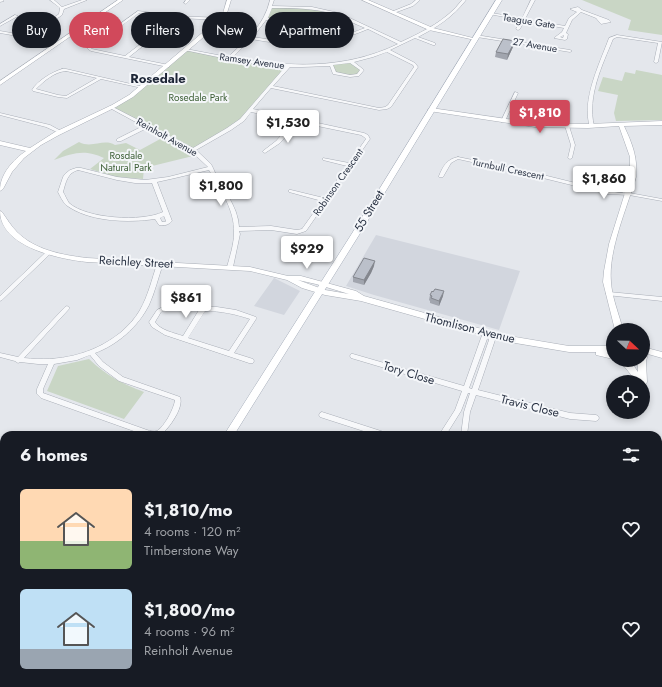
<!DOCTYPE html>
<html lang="en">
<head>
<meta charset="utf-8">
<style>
  :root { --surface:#171b24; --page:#242831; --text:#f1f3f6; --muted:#9ea1a6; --accent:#d1495b }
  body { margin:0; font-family:Jost,sans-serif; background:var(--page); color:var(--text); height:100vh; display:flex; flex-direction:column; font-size:15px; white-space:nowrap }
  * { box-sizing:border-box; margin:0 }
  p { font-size:13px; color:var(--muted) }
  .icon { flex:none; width:22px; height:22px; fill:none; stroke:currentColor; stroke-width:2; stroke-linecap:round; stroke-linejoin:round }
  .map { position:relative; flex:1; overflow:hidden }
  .panel { position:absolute; left:0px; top:431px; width:662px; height:256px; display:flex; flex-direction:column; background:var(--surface); border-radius:12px 12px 0 0; box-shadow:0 2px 6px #0003 }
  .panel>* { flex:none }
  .top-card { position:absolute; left:12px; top:12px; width:400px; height:36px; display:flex; gap:8px }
  .needle { width:26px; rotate:112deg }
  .fabs { position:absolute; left:606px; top:323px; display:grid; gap:8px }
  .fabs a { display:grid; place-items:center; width:44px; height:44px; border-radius:50%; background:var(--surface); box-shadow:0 2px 6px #0003; font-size:20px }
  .price { position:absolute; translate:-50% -34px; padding:0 9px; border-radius:4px; background:#fff; color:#222; font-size:13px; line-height:26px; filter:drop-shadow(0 1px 2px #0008) }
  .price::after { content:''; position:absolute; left:50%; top:24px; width:12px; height:9px; margin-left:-6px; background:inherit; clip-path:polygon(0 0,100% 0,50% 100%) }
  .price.on { background:var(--accent); color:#fff }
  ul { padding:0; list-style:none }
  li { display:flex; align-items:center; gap:12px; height:100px; padding:0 20px }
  li span { display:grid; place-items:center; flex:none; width:112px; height:80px; border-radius:6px; color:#555 }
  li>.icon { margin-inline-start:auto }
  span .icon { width:48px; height:48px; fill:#fffc; stroke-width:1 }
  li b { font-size:17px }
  h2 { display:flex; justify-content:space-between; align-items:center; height:48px; padding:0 20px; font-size:17px }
  .chip { padding:0 14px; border-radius:18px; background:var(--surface); box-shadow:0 2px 6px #0003; font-size:14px; line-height:36px }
  .chip.on { background:var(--accent); color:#fff }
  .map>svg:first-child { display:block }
  .built { fill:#d2d6de }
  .green { fill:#c9d6c5 }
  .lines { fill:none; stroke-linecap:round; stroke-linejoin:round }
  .street-casing { stroke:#a9aeb7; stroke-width:1 }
  .secondary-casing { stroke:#a9aeb7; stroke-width:1 }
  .primary-casing { stroke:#a3abb8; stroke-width:1 }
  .street { fill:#f7f8fa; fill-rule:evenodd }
  .secondary { fill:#fff; fill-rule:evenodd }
  .primary { fill:#fff; fill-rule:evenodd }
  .wall { fill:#a1a5ae }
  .shaded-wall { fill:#83868d }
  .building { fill:#bbc0ca; stroke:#83868d }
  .labels { text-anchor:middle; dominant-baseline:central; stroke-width:4; stroke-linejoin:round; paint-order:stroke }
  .far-street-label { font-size:10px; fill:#2b3445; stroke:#f4f6f9 }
  .far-park-label { font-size:10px; fill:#3f6138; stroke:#f4f6f9 }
  .street-label { font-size:12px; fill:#2b3445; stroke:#f4f6f9 }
  .far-district-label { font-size:13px; font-weight:bold; fill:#1d2536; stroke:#f4f6f9 }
</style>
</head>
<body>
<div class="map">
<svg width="662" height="687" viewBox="0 0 662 687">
  <rect width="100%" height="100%" fill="#e4e7ec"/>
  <path class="built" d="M376,235l144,36 -21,59 -125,-35 -28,-9z
    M274,278l26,13 -16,24 -30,-9z"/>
  <path class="green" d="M582,0h80v35l-34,-5 3,-10z
    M271,7l36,1 31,6c-28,12 -43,10 -72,5z
    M186,50l74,14 28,2 -46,54 -49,30 -83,-43 10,-5z
    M350,61l11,9 -4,6 -23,-3 -3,-9z
    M636,70l26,5v45l-46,1 -2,-8 4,-18 -20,-4 5,-14 19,4 3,-9 10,2z
    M162,138l31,18 -49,12 -1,11 -27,-2 -26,-8 14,-11c-20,-9 -30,-5 -50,2l9,-9 16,-9c13,7 24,-4 36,3l11,-2 14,7z
    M89,359c18,17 32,24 55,33l-20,27 -77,-28 11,-25z"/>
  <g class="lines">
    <defs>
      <path id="street" d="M0,0h3l1,1 -4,1z
        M50,0h4l8,7 20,-7h5l-23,9 -2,6 -31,22h-8l-23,-4v-2l23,4h6l30,-21 1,-6z
        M186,0h4l-4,4 -2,-1z
        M270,0h4l-2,6 40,1 27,6 62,29c23,-11 45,-21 61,-42h4c-13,17 -29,27 -48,37l17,6v2h-2l-18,-7 -25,12 25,13 3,4 -27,40 -4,2 -8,1 -108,-22 -18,21 111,24 4,2 2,4 -64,92 -9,3 -26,-4 -32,1 1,3 -7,33 -3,2 -2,-1 -1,-1c3,-11 7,-23 7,-34 1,-23 -14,-44 -25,-63l-34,8 -18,4 15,39c-4,4 -7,5 -13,4l-4,-6c-27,4 -66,3 -89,-14 -3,-3 -6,-9 -8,-13l5,-15 2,-3 5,-4 6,-2h5l36,9 28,3 23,-3 40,-10 -17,-16 -44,-23 -26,13h-4v-2l26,-13 -35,-19 3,-1 82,42 34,-20 13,-9 46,-53 -30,-2 -24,-4 -48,-10 2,-1 42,8c19,-18 36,-31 42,-57zM272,8c21,0 41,0 62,6 -24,10 -42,8 -66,4zM337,16l28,12c-40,16 -70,16 -112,9l13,-17c27,4 46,5 71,-4zM368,29l30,15c-54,26 -108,23 -166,14l19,-19c44,8 75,8 117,-10zM387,52l26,13 1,2 -26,38 -3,2 -6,1 -106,-22 17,-19h12l28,-1 3,8 17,3 9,-1 5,-6 -10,-8 19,-5zM350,63l10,7 -3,4 -7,1 -14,-3 -3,-7zM251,112l43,9 -18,20 -13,10v1l2,1 15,-10 18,-21 63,13 3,2 2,2 -17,24 -26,-5v2l24,6 -23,32 -33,-8h-2v2l33,9 -20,28 -5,1 -26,-4 -32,1c-1,-22 -18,-39 -26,-59l-2,-4 -15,-14 35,-20 13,-9zM78,170l39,10 18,3h17l11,29c-21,10 -76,7 -94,-9 -2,-3 -4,-8 -6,-11 3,-10 4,-19 15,-22zM164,216l2,5 -1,1h-3l-2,-4z
        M416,0h4l-7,6 -19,7 -3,-1 20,-8z
        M531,0h4l-10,19 40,7 4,-8 8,-6 -7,-3 8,-2 4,3 27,10 2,2 -10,2 -5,-6 -15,-6 -9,8 -6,13 2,1 -1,5 -2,1 -11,-2 8,-6 2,-4 -40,-7 -4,8 -2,1 -2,-1 5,-9 -32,-6 2,-1 31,5zM564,35l-1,3 -3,-1z
        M138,11l39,5 44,2 2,1 -2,1 -43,-2 -49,39 40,8v2h-1l-77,-16 -3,-2v-2zM139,13l35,5 -49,38 -33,-7 -1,-1z
        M15,15l3,1 -18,10v-2z
        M476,35l94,15 2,1 -2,1 -93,-15h-1z
        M617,35l45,7 -4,20 -2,1 -2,-1 4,-19 -41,-6 -4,2c-11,27 -26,57 -19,87l-4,1c-9,-27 10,-64 19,-89z
        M62,69h4l78,18 -2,1 -41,-9 -34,19 -9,-1 -25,-6 -1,-1c5,-9 20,-18 30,-21zM66,71l31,7 -31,18 -8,-1 -22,-6c8,-8 18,-17 30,-18z
        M515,92l3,1 -13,28 -4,1v-1z
        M0,113l50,12 13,7 -4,1 -13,-6 -46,-12z
        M565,125l4,1 6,19 -3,13 -2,1 -2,-1 3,-13 -6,-19z
        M458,157l73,15 77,19 13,2 3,-1 38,7v2l-33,-6 -21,-1 -77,-19 -73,-16 -7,4 -8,14h-4v-1c4,-10 8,-17 19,-19z
        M48,251l3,2 -1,1 -48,46 -2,1v-5l46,-44z
        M160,262l3,2c-5,14 -8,28 -14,41 -11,22 -32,40 -54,48l8,9 20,15 57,20c4,11 -11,31 -19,38h-16l-104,-37 -4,-4v-5l11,-25h-10l-18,-2 -2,1 -3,-2 -15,-4v-4l18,4 47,-50 2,-1 3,2 -1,1 -45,49c35,4 68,-3 96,-25 7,-6 15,-14 20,-23 8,-14 12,-31 17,-46zM90,355l9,11 20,15 56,19c-1,9 -11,27 -18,31 -3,1 -7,0 -10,-1l-104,-37v-4l11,-25 23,-4z
        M609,292l53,5v4l-55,-6 -1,-1z
        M167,305l50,2 19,3 20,7 1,1 -1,1 -22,34 19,6 1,2 -1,2h-4l-84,-28 -13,-8 -3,-5 8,-12zM168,309l31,1 -16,26c-9,-3 -23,-6 -28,-14l6,-10zM205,311c16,0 30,3 45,8l-21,32 -41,-13z
        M490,333h2l3,7 -17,50 92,23 26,2 2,1 1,2 -1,2 -2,1 -26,-2 -94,-24 -6,17 -3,23h-6l3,-23 6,-19h-2l-7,18 -15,24h-7l16,-25 7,-19 -111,-33 -1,-2 1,-2h2l111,32 17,-48 1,-2zM488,338l1,2 -17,49 -3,-1 18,-49z
        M322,412l65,21 1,2h-12l-56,-18 -1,-2 1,-2z
        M0,450l4,2v6l-4,-2z
        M610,683h15l2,1 1,3h-15l-2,-1z"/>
      <path id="secondary" d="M118,0h5l-123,85v-4z
        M227,0h4l-4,13 -8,11 -86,73 -17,10 -57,28 -18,10 -17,13 -12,14 -9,17 -3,2c0,-17 13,-31 26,-40l-26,-6v-4l30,7 25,-16 57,-27 17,-10 86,-73 8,-9z
        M362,0h6l65,28 44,11 -2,1 -46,-10z
        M431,108l104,15 53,1 74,-3v4l-38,1c8,17 14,32 12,51 -9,31 -28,73 -25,105 1,16 8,32 12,48h-8l-12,-48 1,-11 5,-27 21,-67v-20l-11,-31 -31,2 -53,-1 -106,-16 -1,-1z
        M0,211l2,1c5,7 9,14 15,20 18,18 45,23 70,26l163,9 38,9h13l55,15 8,5 139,39 66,11h44v6h-5l5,1v6l-17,-4v-3h-27l-66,-11 -142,-40 -36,-6 -23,-7 -15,-8 -37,-9 -163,-9c-28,-3 -87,-15 -87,-51zM298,280l18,4 33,10 -24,-4z
        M643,347l19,5v6l-14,-4 -2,7 1,21 -1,2 -3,1v-3h-6l-18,-22h24zM638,365v7l-4,-6z"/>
      <path id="primary" d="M496,0h6l-143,235 -125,200h-10l127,-200z
        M68,683h13l-1,4h-13z"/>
    </defs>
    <use href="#street" class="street-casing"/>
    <use href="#secondary" class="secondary-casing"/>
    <use href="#primary" class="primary-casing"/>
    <use href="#street" class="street"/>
    <use href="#secondary" class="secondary"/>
    <use href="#primary" class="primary"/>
  </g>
  <path class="wall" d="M515,41l-2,6 -6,13 -12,-3 1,-5z
    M374,266l-3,7 -7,12 -11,-3v-5z
    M430,295l13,1 -4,10 -9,-3v-2l-1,-1z"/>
  <path class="shaded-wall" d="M515,41l-2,6 -6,13 1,-6z
    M375,261l-1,5 -3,7 -7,12v-5z
    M444,291l-1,5 -4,10v-5z"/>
  <path class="building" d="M503,39l12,2 -7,13 -12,-2z
    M364,258l11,3 -4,7 -7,12 -11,-3z
    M435,289l9,2 -5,10 -8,-3 1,-2 -2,-1 2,-4 1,1z"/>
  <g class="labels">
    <g class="far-street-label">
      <text transform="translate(529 21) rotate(9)">Teague Gate</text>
      <text transform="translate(535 45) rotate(10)">27 Avenue</text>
      <text transform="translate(252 61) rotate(8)">Ramsey Avenue</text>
      <text transform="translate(167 137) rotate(29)">Reinholt Avenue</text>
      <text transform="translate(508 169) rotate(12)">Turnbull Crescent</text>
      <text transform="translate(338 182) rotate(-55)">Robinson Crescent</text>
    </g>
    <g class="far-park-label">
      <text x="198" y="97">Rosedale Park</text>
      <text x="126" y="155">Rosdale<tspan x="126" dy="12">Natural Park</tspan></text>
    </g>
    <g class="street-label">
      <text transform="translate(369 211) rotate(-59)">55 Street</text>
      <text transform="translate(136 262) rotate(3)">Reichley Street</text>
      <text transform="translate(470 328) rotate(14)">Thomlison Avenue</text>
      <text transform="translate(409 373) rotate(17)">Tory Close</text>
      <text transform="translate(530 406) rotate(14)">Travis Close</text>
    </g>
    <g class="far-district-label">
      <text x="158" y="78">Rosedale</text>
    </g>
  </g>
</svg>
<div class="fabs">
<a><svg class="needle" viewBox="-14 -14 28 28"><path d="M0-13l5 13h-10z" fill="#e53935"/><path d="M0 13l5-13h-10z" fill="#9ea1a6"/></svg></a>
<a><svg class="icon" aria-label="locate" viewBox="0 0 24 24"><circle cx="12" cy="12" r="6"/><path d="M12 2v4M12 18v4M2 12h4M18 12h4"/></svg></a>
</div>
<b class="price on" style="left:540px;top:134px">$1,810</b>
<b class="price" style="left:288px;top:144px">$1,530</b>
<b class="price" style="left:604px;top:200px">$1,860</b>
<b class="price" style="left:221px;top:207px">$1,800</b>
<b class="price" style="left:307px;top:270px">$929</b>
<b class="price" style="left:186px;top:319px">$861</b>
<div class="top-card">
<a class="chip">Buy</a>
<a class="chip on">Rent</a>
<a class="chip">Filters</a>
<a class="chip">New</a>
<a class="chip">Apartment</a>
</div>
<section class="panel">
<h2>6 homes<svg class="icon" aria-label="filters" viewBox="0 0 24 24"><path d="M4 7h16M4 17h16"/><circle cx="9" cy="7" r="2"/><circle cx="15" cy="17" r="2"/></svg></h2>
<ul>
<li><span style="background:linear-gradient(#ffd9b3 65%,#8fb573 0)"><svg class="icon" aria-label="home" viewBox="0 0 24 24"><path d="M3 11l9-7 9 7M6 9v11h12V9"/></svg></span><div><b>$1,810/mo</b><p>4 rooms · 120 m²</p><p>Timberstone Way</p></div><svg class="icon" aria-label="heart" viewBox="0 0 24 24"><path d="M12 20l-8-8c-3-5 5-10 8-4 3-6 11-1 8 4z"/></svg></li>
<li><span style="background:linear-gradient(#bfe0f5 75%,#9aa5b1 0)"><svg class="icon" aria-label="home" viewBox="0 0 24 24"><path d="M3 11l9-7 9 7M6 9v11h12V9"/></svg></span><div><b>$1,800/mo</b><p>4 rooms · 96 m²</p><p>Reinholt Avenue</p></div><svg class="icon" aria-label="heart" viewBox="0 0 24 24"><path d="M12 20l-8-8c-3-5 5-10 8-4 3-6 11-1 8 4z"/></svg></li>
</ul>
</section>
</div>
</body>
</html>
